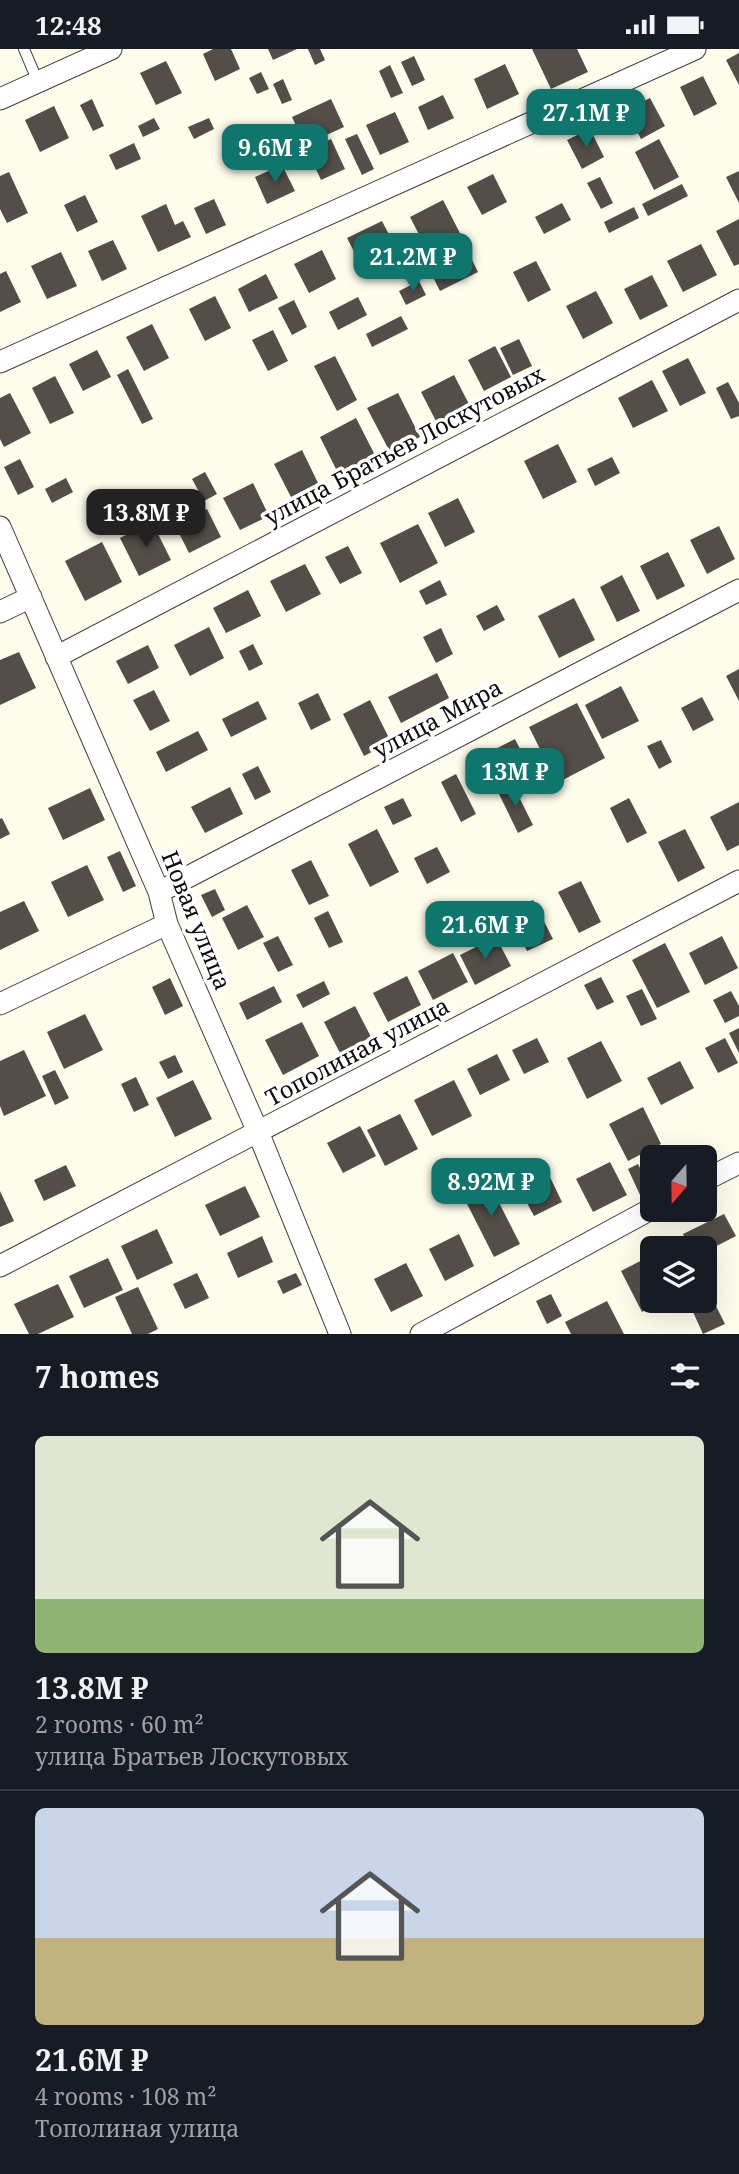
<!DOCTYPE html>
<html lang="en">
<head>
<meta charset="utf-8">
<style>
  :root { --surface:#171b24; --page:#20242c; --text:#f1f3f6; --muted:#9ea1a6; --line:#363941; --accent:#0f766e }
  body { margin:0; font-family:"Noto Serif",serif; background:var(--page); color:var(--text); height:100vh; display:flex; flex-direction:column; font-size:26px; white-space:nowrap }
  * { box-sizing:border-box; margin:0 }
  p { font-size:23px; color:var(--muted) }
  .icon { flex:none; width:38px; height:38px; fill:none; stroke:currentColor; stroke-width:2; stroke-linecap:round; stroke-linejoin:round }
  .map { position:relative; height:1285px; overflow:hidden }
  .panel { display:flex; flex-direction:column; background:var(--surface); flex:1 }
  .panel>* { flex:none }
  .needle { width:46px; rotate:200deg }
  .tools { position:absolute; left:640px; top:1096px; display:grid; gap:14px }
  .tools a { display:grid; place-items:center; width:77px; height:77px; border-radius:10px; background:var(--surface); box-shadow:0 7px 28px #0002; font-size:35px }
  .price { position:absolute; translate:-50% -60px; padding:0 16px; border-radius:14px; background:var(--accent); color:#fff; font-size:23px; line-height:46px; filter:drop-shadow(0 2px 4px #0008) }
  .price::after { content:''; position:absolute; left:50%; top:42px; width:21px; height:16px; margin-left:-10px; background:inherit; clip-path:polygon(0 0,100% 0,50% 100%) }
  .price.current { background:#222; color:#fff }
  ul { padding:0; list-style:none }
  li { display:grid; align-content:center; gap:14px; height:371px; padding:0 35px }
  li+li { border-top:2px solid var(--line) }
  li span { display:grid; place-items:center; height:217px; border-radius:10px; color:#555 }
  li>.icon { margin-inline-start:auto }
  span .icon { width:126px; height:126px; fill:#fffc; stroke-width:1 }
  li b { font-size:30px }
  h2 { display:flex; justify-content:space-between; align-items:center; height:84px; padding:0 35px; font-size:30px }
  .status { display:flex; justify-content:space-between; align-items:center; height:49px; padding:0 35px; background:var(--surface); direction:ltr }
  .status svg { height:19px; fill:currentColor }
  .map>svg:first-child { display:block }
  .building { fill:#534e49 }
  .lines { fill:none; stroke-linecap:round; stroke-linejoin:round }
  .lane-casing { stroke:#3e3e3e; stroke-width:12 }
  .street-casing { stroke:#3e3e3e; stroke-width:23 }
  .lane { stroke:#fff; stroke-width:10 }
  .street { stroke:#fff; stroke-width:21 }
  .labels { text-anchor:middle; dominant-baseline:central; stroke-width:7; stroke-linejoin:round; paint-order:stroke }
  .street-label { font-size:23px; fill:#0b0b0b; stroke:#fff }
</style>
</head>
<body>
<div class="status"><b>12:48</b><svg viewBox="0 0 49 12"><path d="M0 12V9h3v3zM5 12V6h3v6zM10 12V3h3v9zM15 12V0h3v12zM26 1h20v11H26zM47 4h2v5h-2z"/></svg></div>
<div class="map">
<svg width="739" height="1285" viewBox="0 0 739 1285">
  <rect width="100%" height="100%" fill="#fefceb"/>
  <path class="building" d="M213,0h18l9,20 -25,12 -12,-27z
    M268,0h29l-24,11z
    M308,0h12l5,11 -10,5z
    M532,0h45l11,23 -37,17z
    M739,4v32l-13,-25z
    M414,7l11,24 -13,6 -11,-24z
    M166,12l16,32 -26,12 -16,-32z
    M505,15l14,30 -32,15 -13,-30z
    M390,16l13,28 -12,5 -12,-27z
    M261,23l8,17 -12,5 -8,-16z
    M703,27l14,28 -23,12 -14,-29z
    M283,30l9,21 -10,4 -9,-20z
    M443,46l11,23 -26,12 -10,-23z
    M650,49l15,28 -24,13 -15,-29z
    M92,50l12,27 -11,5 -13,-26z
    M331,50l13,28 -39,18 -13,-28z
    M54,57l15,32 -29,14 -15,-32z
    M395,63l14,30 -29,13 -14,-30z
    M154,69l6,11 -17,8 -5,-11z
    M209,69l5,11 -20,10 -6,-12z
    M590,80l14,28 -22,12 -15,-29z
    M245,85l7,16 -10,5 -7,-16z
    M357,85l17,35 -12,6 -17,-36z
    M331,90l14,30 -24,11 -14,-30z
    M659,90l20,38 -25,13 -19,-38z
    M134,94l7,16 -25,11 -7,-15z
    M282,116l13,26 -28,13 -12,-27z
    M739,122v32l-13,-26z
    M9,123l19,41 -21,10 -7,-14v-33z
    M493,125l14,28 -25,13 -15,-28z
    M600,128l13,26 -12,6 -14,-26z
    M682,135l6,12 -40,20 -6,-12z
    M85,146l13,27 -21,10 -13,-27z
    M214,150l12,26 -20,9 -12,-26z
    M443,151l22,43 -33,17 -22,-43z
    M562,154l9,17 -27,14 -9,-17z
    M166,155l9,21 8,-4 8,16 -33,15 -17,-36z
    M634,158l5,11 -30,15 -5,-11z
    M739,170v45l-5,2 -18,-35z
    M382,172l15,29 -35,17 -15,-29z
    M113,191l14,29 -25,12 -14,-30z
    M701,195l16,31 -34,17 -16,-31z
    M322,201l14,29 -27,14 -15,-29z
    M61,203l16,34 -30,13 -16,-33z
    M468,203l10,20 -38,19 -10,-20z
    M536,212l15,29 -23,12 -15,-30z
    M6,222l15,31 -21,10v-38z
    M266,225l12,24 -29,14 -11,-23z
    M652,226l16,31 -28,14 -16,-31z
    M419,232l7,14 -20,10 -7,-14z
    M596,242l17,32 -30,16 -17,-33z
    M215,247l16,32 -26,13 -16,-32z
    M358,248l9,18 -29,15 -9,-18z
    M294,251l13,27 -15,8 -14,-27z
    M401,267l7,13 -36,18 -6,-13z
    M152,275l17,34 -25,13 -18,-34z
    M273,281l15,31 -20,10 -16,-31z
    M519,290l13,27 -19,9 -13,-27z
    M495,297l16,31 -27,14 -16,-31z
    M97,301l14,27 -28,14 -14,-27z
    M335,307l22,44 -20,11 -23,-45z
    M688,309l18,35 -26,13 -18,-35z
    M128,320l25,50 -11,5 -25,-49z
    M454,326l17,33 -33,17 -17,-33z
    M55,327l19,37 -24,11 -18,-36z
    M652,331l16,31 -35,17 -15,-30z
    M728,333l11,21v13l-8,3 -15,-31z
    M10,344l21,40 -27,14 -4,-8v-41z
    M398,344l22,44 -30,15 -23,-44z
    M356,369l25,49 -37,18 -24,-48z
    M558,395l19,38 -34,17 -19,-38z
    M302,401l16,33 -27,14 -17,-33z
    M612,408l8,16 -25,13 -8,-17z
    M20,410l14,28 -16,8 -14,-28z
    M205,423l12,22 -13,7 -12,-22z
    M66,429l7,14 -21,11 -7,-14z
    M253,434l16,33 -29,14 -17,-32z
    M458,449l17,34 -30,15 -17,-34z
    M207,460l14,28 -32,16 -14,-28z
    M152,473l19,38 -32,16 -19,-38z
    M418,475l20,39 -38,20 -20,-40z
    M719,477l16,33 -28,15 -17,-34z
    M102,493l20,40 -37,19 -20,-40z
    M348,497l14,27 -22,11 -15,-27z
    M668,503l17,34 -28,14 -17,-34z
    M305,515l16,30 -35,18 -16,-31z
    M622,526l18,36 -23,11 -17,-35z
    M440,531l7,15 -21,10 -7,-14z
    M248,541l13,26 -35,17 -13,-25z
    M574,549l21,42 -36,18 -21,-42z
    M497,556l8,15 -21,11 -8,-15z
    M209,578l15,31 -34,18 -16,-31z
    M441,579l12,26 -17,9 -13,-26z
    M253,595l10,20 -14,7 -10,-20z
    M148,596l11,23 -31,16 -12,-23z
    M19,603l17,36 -36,17v-45z
    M739,620v32l-13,-25z
    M437,624l12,25 -48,25 -13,-26z
    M621,637l18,35 -37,18 -17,-34z
    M154,641l16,31 -20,10 -17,-31z
    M318,644l13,27 -20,10 -13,-27z
    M702,648l12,23 -21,11 -12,-23z
    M370,651l21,42 -27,14 -21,-42z
    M258,652l9,18 -36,18 -9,-18z
    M577,654l28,55 -48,25 -28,-56z
    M198,682l10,19 -42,22 -10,-20z
    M515,690l14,28 -33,17 -14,-28z
    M661,691l11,22 -13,7 -12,-23z
    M258,717l13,26 -16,8 -13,-26z
    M456,725l20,40 -15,8 -20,-40z
    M512,734l21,42 -15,8 -21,-43z
    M230,738l13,27 -38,19 -14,-26z
    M90,739l15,32 -42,20 -15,-32z
    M403,749l9,18 -19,9 -9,-18z
    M629,749l18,35 -20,10 -17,-35z
    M739,753v43l-12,6 -17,-34z
    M2,769l8,16 -10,5v-20z
    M377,780l22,43 -29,15 -22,-43z
    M685,780l20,39 -27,14 -20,-40z
    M437,798l13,25 -23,12 -13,-26z
    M120,802l16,35 -13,6 -16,-35z
    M311,811l18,36 -20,9 -18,-35z
    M87,816l17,35 -36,17 -17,-35z
    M581,832l20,41 -22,11 -21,-41z
    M215,840l10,21 -13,7 -11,-22z
    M533,851l20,39 -26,12 -19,-38z
    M24,852l15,30 -39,19v-38z
    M495,854l9,18 -14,7 -9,-18z
    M247,856l17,32 -26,13 -16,-32z
    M328,862l15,31 -14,6 -15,-30z
    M278,887l15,29 -15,7 -15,-29z
    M722,887l16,32 -33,17 -16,-32z
    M496,888l15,29 -36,19 -15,-30z
    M665,894l25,49 -33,16 -25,-48z
    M453,904l15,29 -35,18 -15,-29z
    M407,927l14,29 -33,17 -15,-29z
    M601,928l13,25 -17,8 -13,-25z
    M170,929l13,28 -18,9 -13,-28z
    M324,932l6,13 -27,14 -7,-13z
    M274,937l8,16 -35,18 -8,-17z
    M642,940l15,30 -16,7 -15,-30z
    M731,942l8,15v10l-14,7 -12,-23z
    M355,957l16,31 -31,16 -16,-31z
    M85,965l18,36 -39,19 -17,-37z
    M302,973l17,34 -36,19 -18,-35z
    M739,979v25l-10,-20z
    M537,989l12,24 -25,12 -12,-24z
    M725,989l13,25 -20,10 -13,-25z
    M601,992l21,40 -35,18 -20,-41z
    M24,1001l22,46 -42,20 -4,-10v-45z
    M497,1005l13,26 -30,15 -13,-26z
    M175,1006l8,17 -15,7 -9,-17z
    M680,1012l14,27 -33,17 -14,-27z
    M55,1021l14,28 -14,7 -13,-29z
    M136,1028l13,28 -15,7 -13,-28z
    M193,1031l19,39 -37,18 -19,-39z
    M454,1031l18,36 -40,20 -18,-36z
    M643,1058l18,37 -33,17 -19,-37z
    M400,1065l18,35 -33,17 -18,-36z
    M360,1077l16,30 -33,17 -16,-30z
    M478,1110l7,14 -20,10 -7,-14z
    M610,1113l17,33 -34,17 -17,-33z
    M638,1115l14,27 -11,6 -13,-28z
    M66,1116l10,21 -32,15 -10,-21z
    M547,1122l15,31 -28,14 -16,-30z
    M487,1130l33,65 -26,13 -33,-65z
    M245,1137l15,31 -40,19 -15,-31z
    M0,1142l14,30 -14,6z
    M724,1165l12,22 -31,16v-4h-16l-6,-14z
    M157,1180l16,34 -36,17 -16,-34z
    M459,1185l15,32 -29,15 -16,-32z
    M262,1187l11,26 -35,16 -11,-25z
    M650,1207l3,44h11l-22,12 -21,-41z
    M108,1209l15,32 -39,18 -15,-32z
    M406,1214l17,33 -32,16 -17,-33z
    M197,1224l12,25 -24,11 -12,-25z
    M296,1224l6,12 -19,9 -6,-13z
    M58,1235l16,33 -36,17h-9l-15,-30z
    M138,1238l20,42 -10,5h-16l-17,-37z
    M551,1245l11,22 -15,8 -11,-23z
    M607,1252l17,33h-53l-6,-12z
    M714,1253l11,22 -22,10 -10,-22z"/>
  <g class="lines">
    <defs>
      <path id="lane" d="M24,0l14,33"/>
      <path id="street" d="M0,50l111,-50
        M0,313l695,-313
        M0,478l159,365 8,32 91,208 82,202
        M0,563l31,-15
        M56,608l683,-357
        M159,843l580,-302
        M0,955l167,-80
        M705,1131l34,-17
        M0,1217l739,-385
        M421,1285l232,-126"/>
    </defs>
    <use href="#lane" class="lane-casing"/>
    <use href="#street" class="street-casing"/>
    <use href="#lane" class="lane"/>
    <use href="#street" class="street"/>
  </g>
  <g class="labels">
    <g class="street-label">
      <text transform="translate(404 396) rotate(-28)">улица Братьев Лоскутовых</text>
      <text transform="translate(437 669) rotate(-28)">улица Мира</text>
      <text transform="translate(197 871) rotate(68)">Новая улица</text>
      <text transform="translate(357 1002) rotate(-28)">Тополиная улица</text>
    </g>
  </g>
</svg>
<div class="tools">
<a><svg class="needle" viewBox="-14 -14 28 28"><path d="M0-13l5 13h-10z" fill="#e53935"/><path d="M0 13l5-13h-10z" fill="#9ea1a6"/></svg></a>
<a><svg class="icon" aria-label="layers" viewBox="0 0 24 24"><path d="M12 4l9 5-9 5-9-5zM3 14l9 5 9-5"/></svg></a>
</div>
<b class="price" style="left:586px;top:100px">27.1M ₽</b>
<b class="price" style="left:275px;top:135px">9.6M ₽</b>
<b class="price" style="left:413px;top:244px">21.2M ₽</b>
<b class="price current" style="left:146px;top:500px">13.8M ₽</b>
<b class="price" style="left:515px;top:759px">13M ₽</b>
<b class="price" style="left:485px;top:912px">21.6M ₽</b>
<b class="price" style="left:491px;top:1169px">8.92M ₽</b>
</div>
<section class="panel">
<h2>7 homes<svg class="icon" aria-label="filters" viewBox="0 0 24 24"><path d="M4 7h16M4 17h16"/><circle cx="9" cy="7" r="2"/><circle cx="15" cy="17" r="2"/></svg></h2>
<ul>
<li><span style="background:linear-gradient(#dfe7d0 75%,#8fb573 0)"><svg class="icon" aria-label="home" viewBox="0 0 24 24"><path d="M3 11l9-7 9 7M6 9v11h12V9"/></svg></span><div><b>13.8M ₽</b><p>2 rooms · 60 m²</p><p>улица Братьев Лоскутовых</p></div></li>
<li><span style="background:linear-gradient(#c9d6e8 60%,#c2b280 0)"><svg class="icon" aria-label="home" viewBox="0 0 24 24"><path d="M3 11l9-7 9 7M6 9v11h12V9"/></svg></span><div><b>21.6M ₽</b><p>4 rooms · 108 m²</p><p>Тополиная улица</p></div></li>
</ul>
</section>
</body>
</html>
